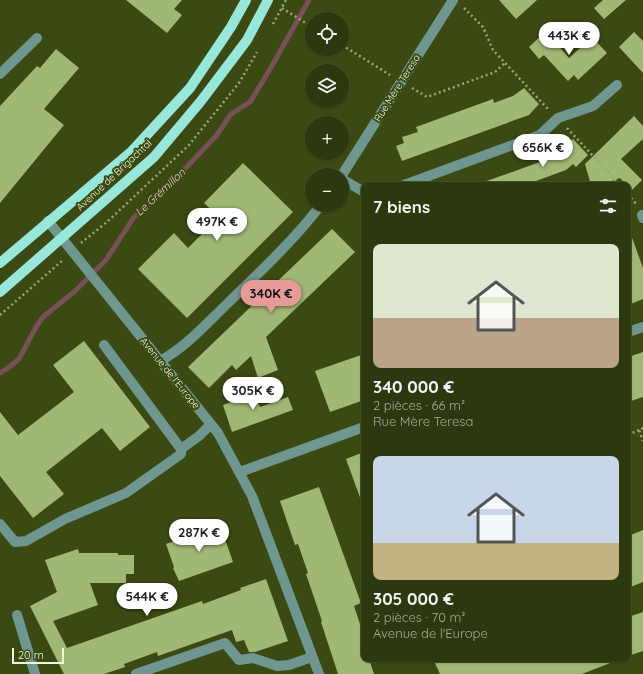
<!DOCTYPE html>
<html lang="fr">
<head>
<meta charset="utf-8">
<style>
  :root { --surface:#2c380e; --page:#343f17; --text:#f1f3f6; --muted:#a6ac9e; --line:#48522e; --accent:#e69b98 }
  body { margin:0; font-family:Quicksand,sans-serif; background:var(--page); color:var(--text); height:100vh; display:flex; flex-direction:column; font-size:15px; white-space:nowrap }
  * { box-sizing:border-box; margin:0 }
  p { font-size:13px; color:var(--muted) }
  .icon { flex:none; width:22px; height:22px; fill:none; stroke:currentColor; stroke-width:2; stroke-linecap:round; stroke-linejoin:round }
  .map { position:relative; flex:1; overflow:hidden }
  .drawer { position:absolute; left:361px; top:182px; width:270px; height:480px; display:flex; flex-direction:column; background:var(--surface); border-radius:8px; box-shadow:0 1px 3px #0004,0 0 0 1px var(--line) }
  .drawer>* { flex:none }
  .controls { position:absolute; left:305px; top:12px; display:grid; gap:8px }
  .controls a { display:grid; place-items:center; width:44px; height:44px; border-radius:50%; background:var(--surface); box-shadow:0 1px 3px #0004,0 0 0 1px var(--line); font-size:20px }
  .scale { position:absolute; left:12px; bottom:10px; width:52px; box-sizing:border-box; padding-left:4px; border:2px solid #edf8da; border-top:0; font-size:11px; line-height:14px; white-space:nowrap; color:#edf8da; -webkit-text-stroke:3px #3b4a13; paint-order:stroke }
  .price { position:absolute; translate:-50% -34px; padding:0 9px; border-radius:14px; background:#fff; color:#222; font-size:13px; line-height:26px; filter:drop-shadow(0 1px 2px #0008) }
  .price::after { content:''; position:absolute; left:50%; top:24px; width:12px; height:9px; margin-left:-6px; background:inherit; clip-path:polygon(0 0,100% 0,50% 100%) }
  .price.on { background:var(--accent); color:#111 }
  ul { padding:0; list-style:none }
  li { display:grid; align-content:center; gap:8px; height:212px; padding:0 12px }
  li span { display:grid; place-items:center; height:124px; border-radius:8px; color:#555 }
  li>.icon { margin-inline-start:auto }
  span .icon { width:72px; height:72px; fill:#fffc; stroke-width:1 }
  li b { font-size:17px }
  h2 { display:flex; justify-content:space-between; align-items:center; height:48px; padding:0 12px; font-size:17px }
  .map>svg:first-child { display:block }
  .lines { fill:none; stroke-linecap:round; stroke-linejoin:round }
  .stream { stroke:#795058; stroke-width:5 }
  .building { fill:#a1b874 }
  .path { stroke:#99a67c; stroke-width:2.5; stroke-dasharray:2 3; stroke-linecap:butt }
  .minor { stroke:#709690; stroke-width:10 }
  .major { stroke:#98e7db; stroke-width:10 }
  .labels { text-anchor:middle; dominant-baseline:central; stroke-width:4; stroke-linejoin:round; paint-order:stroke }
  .street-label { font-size:10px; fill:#edf8da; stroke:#3b4a13 }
  .water-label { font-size:11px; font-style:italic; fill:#f3c9d2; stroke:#3b4a13 }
</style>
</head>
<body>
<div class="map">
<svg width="643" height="674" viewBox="0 0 643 674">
  <rect width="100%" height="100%" fill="#3b4a13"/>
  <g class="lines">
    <path class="stream" d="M0,373l8,-5 11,-9 17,-32 7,-10 32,-26 31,-31 28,-43 28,-24 54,-57 15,-22 19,-12 19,-31 40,-71"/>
  </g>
  <path class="building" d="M126,0h56l-8,9 8,6 -15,18z
    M499,0h38l-21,19z
    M603,0h23l-22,19 -10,-11z
    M546,31l23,27 23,-21 15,16 -29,27 -4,-5 -6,6 -24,-26 -5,4 -10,-12z
    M634,32l9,9v32l-24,-26z
    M56,49l23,19 -35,41 20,16 -64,78v-97l37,-40 3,2z
    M524,88l15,16 -10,11 -127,46 -6,-15 8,-3 -2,-6 16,-5 -2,-5 77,-28 1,4 19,-7z
    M634,116l9,10v13l-22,20 21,21 -10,10 -12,-12 -19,7h-10l-6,-21z
    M573,139l15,16 -12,12 -3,-3 -7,6 -41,15h-44v-2l73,-26z
    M243,163l50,49 -106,106 -49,-49 36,-36 14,15 31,-31 -15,-14z
    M332,229l23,23 -89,85 12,33 -20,8 -7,-22 -15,14 -4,-5 -23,23 -21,-21z
    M628,232h2l13,36v31l-15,6z
    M84,341l66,86 -30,24 -18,-23 -56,44 18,22 -31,24 -33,-42v-64l18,23 56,-43 -21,-27z
    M643,352v45l-15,5v-45z
    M364,354v46l-34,12 -15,-41z
    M255,393l5,14 28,-10 5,13 -61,22 -9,-27z
    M364,452v51h-2l-16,-44z
    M319,487l42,116 -7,3 10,30v23h5l5,15h-36l-17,-52 1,-1 -16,-47 2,-1 -10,-29 -3,1 -15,-44z
    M220,525l13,37 -54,19 -6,-13 1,-1 -8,-23z
    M643,530v52l-15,6v-52z
    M78,549l1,4h39v2h16v19h-8v9h-36l8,22 -45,16 14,27 135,-47 1,3 38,-14 -1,-2 26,-9 22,62 -33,11h-6l-5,-12 -8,2 -4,-12 -74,26 -1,-4 -33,12 1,3 -21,7h-40l-34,-68 27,-14 -12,-32z
    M643,612v39l-15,5v-39z
    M433,659h184l1,1 -36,14h-142z"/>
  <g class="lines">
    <path class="path" d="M282,8l30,19
      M464,8l19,19 10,23 55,59
      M273,24l13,-24
      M342,45l48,30
      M412,88l15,9 68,-25 10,-9
      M567,128l53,57
      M628,194l8,10
      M81,243l26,-21 82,-77 50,-62 18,-31
      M0,315l63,-55
      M643,428l-4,2 4,11
      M628,435l11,-5"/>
    <path class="minor" d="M0,74l37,-36
      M342,175l111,-175
      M342,179l22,13
      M404,185l136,-50 18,-17 35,-12 24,-21
      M642,215l1,3
      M48,221l170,212 34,63 67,178
      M628,332l15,-5
      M104,345l77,104
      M160,361c26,-14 46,-37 68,-58 32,-31 65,-62 93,-98
      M240,472l124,-45
      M0,524l15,18 11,-1 39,-22 61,-26 55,-39v-5l18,-13 12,-12
      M17,615l18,59
      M136,674l89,-31 14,17 14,-2 24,8 12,-1 23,-8"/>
    <path class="major" d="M0,263l132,-112 58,-63 41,-61 15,-27
      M0,292l154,-135 47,-56 46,-61 21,-40"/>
  </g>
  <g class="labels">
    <g class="street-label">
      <text transform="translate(397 88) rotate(-58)">Rue Mère Teresa</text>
      <text transform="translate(114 175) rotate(-43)">Avenue de Brigachtal</text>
      <text transform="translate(170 373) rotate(51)">Avenue de l'Europe</text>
    </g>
    <g class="water-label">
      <text transform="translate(160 192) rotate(-43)">Le Grémillon</text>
    </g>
  </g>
</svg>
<div class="controls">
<a><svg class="icon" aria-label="locate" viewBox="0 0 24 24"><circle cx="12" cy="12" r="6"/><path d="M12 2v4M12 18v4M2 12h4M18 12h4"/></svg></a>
<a><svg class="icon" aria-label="layers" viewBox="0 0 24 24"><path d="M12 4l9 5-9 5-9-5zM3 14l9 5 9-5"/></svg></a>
<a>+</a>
<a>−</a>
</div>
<div class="scale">20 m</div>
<b class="price" style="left:569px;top:56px">443K €</b>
<b class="price" style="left:543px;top:168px">656K €</b>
<b class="price" style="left:217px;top:242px">497K €</b>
<b class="price on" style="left:271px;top:314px">340K €</b>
<b class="price" style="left:253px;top:411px">305K €</b>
<b class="price" style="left:199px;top:553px">287K €</b>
<b class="price" style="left:147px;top:617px">544K €</b>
<section class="drawer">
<h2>7 biens<svg class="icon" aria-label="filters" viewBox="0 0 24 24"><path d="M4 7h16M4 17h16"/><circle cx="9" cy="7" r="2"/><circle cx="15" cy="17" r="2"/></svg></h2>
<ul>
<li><span style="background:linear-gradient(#dfe7d0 60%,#b9a48a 0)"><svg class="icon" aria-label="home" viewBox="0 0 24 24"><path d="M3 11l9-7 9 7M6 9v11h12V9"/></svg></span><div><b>340 000 €</b><p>2 pièces · 66 m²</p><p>Rue Mère Teresa</p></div></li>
<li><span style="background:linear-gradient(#c9d6e8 70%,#c2b280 0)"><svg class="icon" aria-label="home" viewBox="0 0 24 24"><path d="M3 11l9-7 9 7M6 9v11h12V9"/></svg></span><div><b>305 000 €</b><p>2 pièces · 70 m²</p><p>Avenue de l'Europe</p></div></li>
</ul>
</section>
</div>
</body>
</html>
